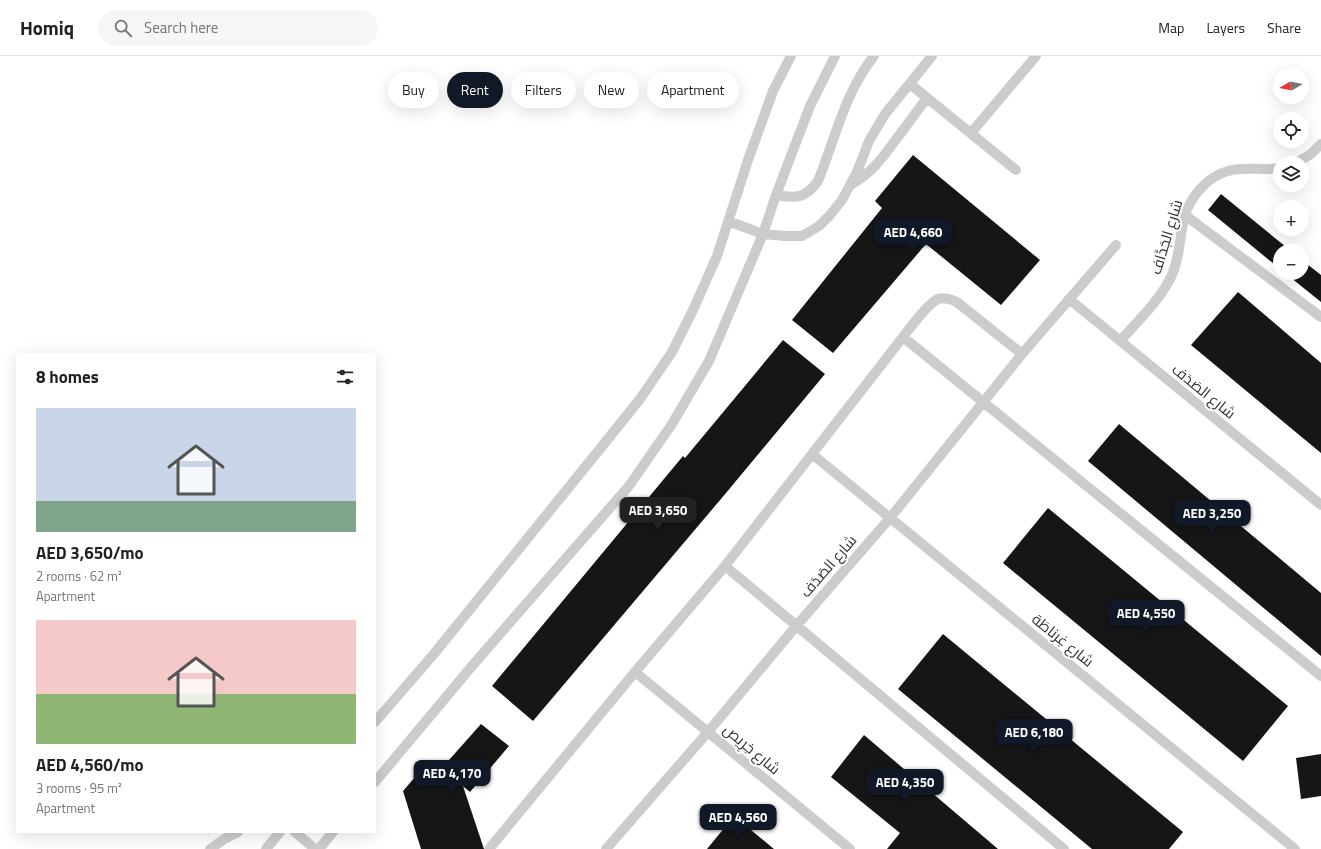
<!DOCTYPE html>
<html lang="en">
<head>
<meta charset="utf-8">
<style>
  :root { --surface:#fff; --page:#f6f6f6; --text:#222; --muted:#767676; --line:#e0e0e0; --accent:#111827 }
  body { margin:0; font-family:"Titillium Web",Cairo,sans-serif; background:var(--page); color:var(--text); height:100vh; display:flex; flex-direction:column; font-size:15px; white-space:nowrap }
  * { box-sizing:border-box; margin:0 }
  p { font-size:13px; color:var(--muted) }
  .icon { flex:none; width:22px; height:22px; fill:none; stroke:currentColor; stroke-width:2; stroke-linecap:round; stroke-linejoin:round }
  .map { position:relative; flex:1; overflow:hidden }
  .details { position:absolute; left:16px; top:297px; width:360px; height:480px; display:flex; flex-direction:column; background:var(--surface); border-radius:0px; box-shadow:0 4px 16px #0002 }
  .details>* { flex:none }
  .hud { position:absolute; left:388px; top:16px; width:380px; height:36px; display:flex; gap:8px }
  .needle { width:26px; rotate:260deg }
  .tools { position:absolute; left:1273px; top:12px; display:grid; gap:8px }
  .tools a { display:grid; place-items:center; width:36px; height:36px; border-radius:50%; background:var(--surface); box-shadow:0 4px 16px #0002; font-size:20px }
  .price { position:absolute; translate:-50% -34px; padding:0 9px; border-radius:8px; background:var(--accent); color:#fff; font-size:13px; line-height:26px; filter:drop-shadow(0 1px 2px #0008) }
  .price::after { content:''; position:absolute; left:50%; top:24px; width:12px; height:9px; margin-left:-6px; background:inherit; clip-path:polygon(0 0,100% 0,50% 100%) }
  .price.selected { background:#222; color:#fff }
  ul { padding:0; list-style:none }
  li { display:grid; align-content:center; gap:8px; height:212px; padding:0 20px }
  li span { display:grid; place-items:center; height:124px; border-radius:0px; color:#555 }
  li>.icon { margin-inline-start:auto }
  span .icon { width:72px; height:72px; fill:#fffc; stroke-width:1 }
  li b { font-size:17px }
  h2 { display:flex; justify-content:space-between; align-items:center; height:48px; padding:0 20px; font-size:17px }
  .tag { padding:0 14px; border-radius:18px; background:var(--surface); box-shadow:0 4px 16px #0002; font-size:14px; line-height:36px }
  .tag.selected { background:var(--accent); color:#fff }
  header { display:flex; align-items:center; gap:24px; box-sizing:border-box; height:56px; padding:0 20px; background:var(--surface); border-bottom:1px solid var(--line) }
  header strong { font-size:19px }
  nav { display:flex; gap:22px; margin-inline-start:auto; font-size:14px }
  .search { width:280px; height:36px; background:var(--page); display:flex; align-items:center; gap:10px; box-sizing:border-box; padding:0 14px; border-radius:22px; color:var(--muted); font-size:15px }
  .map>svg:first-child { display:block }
  .building { fill:#161616 }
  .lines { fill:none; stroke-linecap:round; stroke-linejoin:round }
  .lane { stroke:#ccc; stroke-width:10 }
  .labels { text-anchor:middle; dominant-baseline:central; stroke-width:4; stroke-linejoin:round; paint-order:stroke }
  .street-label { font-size:15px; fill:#2f2f2f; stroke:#fff }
</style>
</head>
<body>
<header>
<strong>Homiq</strong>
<div class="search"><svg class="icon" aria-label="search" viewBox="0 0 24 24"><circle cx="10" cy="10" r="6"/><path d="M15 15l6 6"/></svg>Search here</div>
<nav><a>Map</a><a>Layers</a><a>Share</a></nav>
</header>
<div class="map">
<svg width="1321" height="793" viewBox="0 0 1321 793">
  <rect width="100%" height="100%" fill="#fff"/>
  <path class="building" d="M913,99l127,105 -39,45 -75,-61 -93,109 -41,-33 90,-112 -7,-7z
    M1221,138l70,57h-11v18l-72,-59z
    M1302,204l19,15v27l-36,-29h17z
    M1238,236l83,71v90l-130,-108z
    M783,284l42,34 -99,119 -193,228 -41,-35 191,-230 2,2z
    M1119,368l202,169v63l-233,-195z
    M1048,452l240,198 -45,55 -240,-198z
    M943,578l240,198 -14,17h-77l-194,-160z
    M481,668l28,22 -39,46 -7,-6 21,63h-63l-18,-58 25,-29 13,7z
    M864,679l134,114h-111l13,-16 -69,-56z
    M1321,698v42l-20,3 -5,-41z
    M734,760l40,33h-67z"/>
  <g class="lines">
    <path class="lane" d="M910,28l106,86
      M971,77l65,-77
      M1296,107l15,-9 10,-10
      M852,128c20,-11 32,-28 45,-46 10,-13 20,-27 30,-40
      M776,139c20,4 30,3 42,-14 18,-44 26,-87 56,-125
      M1185,159l136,102
      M728,165l35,13 22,2h17l17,-10 11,-11 12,-15 15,-28 12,-31 16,-27 47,-58
      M1069,243l252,206
      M903,281l418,339
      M1120,285c18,-20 39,-40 51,-64 10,-21 8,-42 14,-62 5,-16 19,-34 35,-41 18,-9 41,-3 60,-6
      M812,398l483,395
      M725,510l339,283
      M635,616l215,177
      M375,666l58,-67 166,-205 41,-51 32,-47 21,-42 24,-54 31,-96 25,-69 18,-35
      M375,726l97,-116 157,-180 43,-62 37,-63 54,-127 13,-39 34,-89 25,-50
      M295,776l20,17
      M210,793l16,-11 12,-6
      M266,793l14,-17
      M319,793l14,-17
      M489,793l146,-177 90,-106 178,-229c7,-9 25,-34 35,-38 6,-2 12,0 19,3l65,52
      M606,793l102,-117 89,-107 93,-107 132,-164 94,-109"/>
  </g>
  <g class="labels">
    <g class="street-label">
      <text transform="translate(1166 181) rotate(-73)">شارع الجَدَّاف</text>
      <text transform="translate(1204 335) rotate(39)">شارع الصَدَف</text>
      <text transform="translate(828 510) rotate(-49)">شارع الصَدَف</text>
      <text transform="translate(1063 584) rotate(39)">شارع غِرناطَة</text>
      <text transform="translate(752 693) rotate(40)">شارع خِرِيص</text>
    </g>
  </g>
</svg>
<div class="tools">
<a><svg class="needle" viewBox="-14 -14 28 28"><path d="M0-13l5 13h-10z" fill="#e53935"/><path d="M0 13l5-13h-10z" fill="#767676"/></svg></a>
<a><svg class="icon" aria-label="locate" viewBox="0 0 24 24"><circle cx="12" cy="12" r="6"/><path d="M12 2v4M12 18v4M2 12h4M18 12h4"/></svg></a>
<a><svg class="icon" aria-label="layers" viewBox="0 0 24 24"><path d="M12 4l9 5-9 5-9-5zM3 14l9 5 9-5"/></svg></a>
<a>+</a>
<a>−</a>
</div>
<b class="price" style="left:913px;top:197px">AED 4,660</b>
<b class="price selected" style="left:658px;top:475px">AED 3,650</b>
<b class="price" style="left:1212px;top:478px">AED 3,250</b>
<b class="price" style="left:1146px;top:578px">AED 4,550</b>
<b class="price" style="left:1034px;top:697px">AED 6,180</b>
<b class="price" style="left:452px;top:738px">AED 4,170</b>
<b class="price" style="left:905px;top:747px">AED 4,350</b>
<b class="price" style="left:738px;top:782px">AED 4,560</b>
<div class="hud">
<a class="tag">Buy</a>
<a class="tag selected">Rent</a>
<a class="tag">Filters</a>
<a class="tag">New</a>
<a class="tag">Apartment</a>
</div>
<section class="details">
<h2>8 homes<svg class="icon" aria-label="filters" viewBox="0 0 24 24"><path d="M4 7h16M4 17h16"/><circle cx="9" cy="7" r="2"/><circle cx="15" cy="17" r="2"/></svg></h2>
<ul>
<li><span style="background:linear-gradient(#c9d6e8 75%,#7fa58c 0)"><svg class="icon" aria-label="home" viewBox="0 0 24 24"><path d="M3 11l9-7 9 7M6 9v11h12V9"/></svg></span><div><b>AED 3,650/mo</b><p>2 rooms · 62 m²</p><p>Apartment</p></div></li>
<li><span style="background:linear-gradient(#f6c9c9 60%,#8fb573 0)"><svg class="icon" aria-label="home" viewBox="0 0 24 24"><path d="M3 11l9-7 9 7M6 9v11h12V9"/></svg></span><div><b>AED 4,560/mo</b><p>3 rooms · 95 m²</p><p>Apartment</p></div></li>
</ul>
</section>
</div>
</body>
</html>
